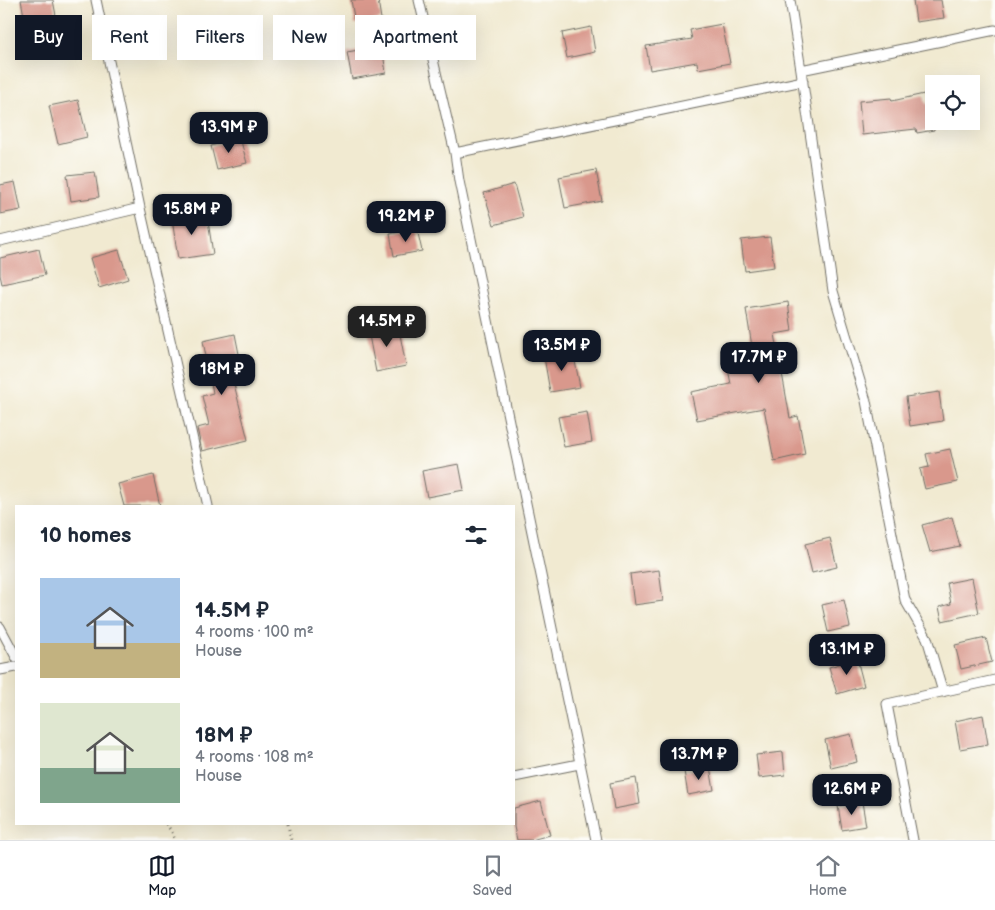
<!DOCTYPE html>
<html lang="en">
<head>
<meta charset="utf-8">
<style>
  :root { --surface:#fff; --page:#f2f2f3; --text:#1f2937; --muted:#747a83; --line:#e0e1e3; --accent:#111827 }
  body { margin:0; font-family:"Balsamiq Sans",sans-serif; background:var(--page); color:var(--text); height:100vh; display:flex; flex-direction:column; font-size:19px; white-space:nowrap }
  * { box-sizing:border-box; margin:0 }
  p { font-size:16px; color:var(--muted) }
  .icon { flex:none; width:28px; height:28px; fill:none; stroke:currentColor; stroke-width:2; stroke-linecap:round; stroke-linejoin:round }
  .map { position:relative; flex:1; overflow:hidden }
  .sheet { position:absolute; left:15px; top:505px; width:500px; height:320px; display:flex; flex-direction:column; background:var(--surface); border-radius:0px; box-shadow:0 5px 20px #0002 }
  .sheet>* { flex:none }
  .hud { position:absolute; left:15px; top:15px; width:500px; height:45px; display:flex; gap:10px }
  .fabs { position:absolute; left:925px; top:75px; display:grid; gap:10px }
  .fabs a { display:grid; place-items:center; width:55px; height:55px; border-radius:0px; background:var(--surface); box-shadow:0 5px 20px #0002; font-size:25px }
  .price { position:absolute; translate:-50% -42px; padding:0 11px; border-radius:10px; background:var(--accent); color:#fff; font-size:16px; line-height:32px; filter:drop-shadow(0 1px 2px #0008) }
  .price::after { content:''; position:absolute; left:50%; top:30px; width:15px; height:11px; margin-left:-8px; background:inherit; clip-path:polygon(0 0,100% 0,50% 100%) }
  .price.active { background:#222; color:#fff }
  ul { padding:0; list-style:none }
  li { display:flex; align-items:center; gap:15px; height:125px; padding:0 25px }
  li span { display:grid; place-items:center; flex:none; width:140px; height:100px; border-radius:0px; color:#555 }
  li>.icon { margin-inline-start:auto }
  span .icon { width:60px; height:60px; fill:#fffc; stroke-width:1 }
  li b { font-size:21px }
  h2 { display:flex; justify-content:space-between; align-items:center; height:60px; padding:0 25px; font-size:21px }
  .pill { padding:0 18px; border-radius:0px; background:var(--surface); box-shadow:0 5px 20px #0002; font-size:18px; line-height:45px }
  .pill.active { background:var(--accent); color:#fff }
  .menu { display:flex; justify-content:space-around; align-items:center; height:70px; border-top:1px solid var(--line); background:var(--surface); font-size:14px; color:var(--muted) }
  .menu a { display:grid; justify-items:center; gap:2px }
  .menu .active { color:var(--accent) }
  .map>svg:first-child { display:block }
  .building { fill:#d9988c }
  .lines { fill:none; stroke-linecap:round; stroke-linejoin:round }
  .service-casing { stroke:#706e65; stroke-width:11 }
  .path { stroke:#706e65; stroke-width:3; stroke-dasharray:1 4; stroke-linecap:butt }
  .service { stroke:#fff; stroke-width:9 }
</style>
</head>
<body>
<div class="map">
<svg width="995" height="840" viewBox="0 0 995 840">
  <rect width="100%" height="100%" fill="#fdfcf7"/>
  <filter id="ink" filterUnits="userSpaceOnUse"><feTurbulence type="fractalNoise" baseFrequency=".02" numOctaves="2"/><feDisplacementMap in="SourceGraphic" scale="10" xChannelSelector="R" yChannelSelector="G"/><feConvolveMatrix kernelMatrix="1 2 1 2 8 2 1 2 1" color-interpolation-filters="sRGB"/></filter>
  <filter id="wash" filterUnits="userSpaceOnUse"><feTurbulence type="fractalNoise" baseFrequency=".0096" numOctaves="4" result="noise"/><feDisplacementMap in="SourceGraphic" scale="20" xChannelSelector="R" yChannelSelector="G"/><feGaussianBlur stdDeviation="1.12" result="paint"/><feColorMatrix in="noise" values="0 0 0 0 0 0 0 0 0 0 0 0 0 0 0 0 0 1.4 0 .05"/><feComposite in="paint" operator="in"/></filter>
  <g filter="url(#wash)">
    <rect width="100%" height="100%" fill="#f1ead1"/>
    <g id="blocks">
      <path class="building" d="M21,0h32l5,26 -31,6z
        M351,0h27l3,19 -26,5z
        M913,0h28l3,18 -28,4z
        M722,24l8,39 -32,6 -1,-7 -47,8 -4,-24 46,-7 -2,-9z
        M591,27l4,25 -28,6 -5,-25z
        M382,46l4,27 -34,6 -5,-27z
        M924,94l2,10 8,-2v28l-17,3 -1,-4 -54,6 -3,-34 32,-3 1,3z
        M78,100l9,37 -29,7 -9,-38z
        M240,138l7,25 -30,7 -6,-24z
        M596,170l6,31 -37,7 -6,-31z
        M95,172l4,25 -28,4 -4,-26z
        M15,182l6,28 -21,4v-29z
        M514,184l9,33 -29,8 -10,-32z
        M207,214l6,40 -35,5 -6,-40z
        M417,229l5,22 -28,5 -4,-22z
        M770,237l4,30 -29,4 -4,-31z
        M39,249l6,26 -43,9 -2,-9v-17z
        M119,250l9,29 -29,9 -9,-30z
        M788,302l4,29 -17,3 15,84 8,-2 7,38 -31,7 -10,-53 -67,12 -6,-28 40,-8 -4,-20 27,-5 -8,-50z
        M398,324l8,42 -30,6 -8,-42z
        M235,334l7,35 -11,3 17,68 -46,11 -5,-23 12,-3 -7,-29 11,-3 -10,-52z
        M573,351l7,36 -30,5 -6,-35z
        M939,392l4,29 -33,5 -4,-29z
        M587,412l5,30 -28,5 -6,-30z
        M950,449l8,33 -33,7 -5,-20 9,-2 -3,-13z
        M459,464l5,26 -37,7 -5,-26z
        M153,475l7,31h-36l-6,-22z
        M952,517l8,29 -30,6 -8,-27z
        M830,538l7,29 -25,6 -7,-29z
        M659,570l4,31 -29,4 -4,-31z
        M972,578l7,35 -37,8 -3,-14 12,-3 -4,-21z
        M844,600l6,27 -22,5 -6,-27z
        M986,638l6,24 -31,7 -6,-24z
        M857,659l7,27 -27,8 -8,-27z
        M983,715l5,29 -28,5 -5,-28z
        M851,734l6,28 -26,6 -6,-28z
        M783,752l2,23 -26,3 -3,-23z
        M710,767l4,23 -26,5 -4,-24z
        M636,778l4,26 -26,5 -4,-26z
        M541,801l9,34 -19,5h-14l-3,-13v-19z
        M862,802l4,24 -24,4 -4,-24z"/>
    </g>
  </g>
  <g filter="url(#ink)">
    <use href="#blocks" fill-opacity="0" stroke="#706e65" stroke-width="1"/>
    <g class="lines">
      <defs>
        <path id="service" d="M96,0l44,208 68,298
          M419,0l36,153 4,28 137,659
          M790,0l11,70 194,-40
          M801,70l32,221 33,110 39,199 22,38 16,54
          M455,153l348,-72
          M0,241l140,-33
          M0,627l16,30
          M0,670l16,-3
          M514,777l65,-13
          M913,840l-26,-136 108,-24"/>
      </defs>
      <use href="#service" class="service-casing"/>
      <path class="path" d="M166,824l6,8 3,8
        M288,824l3,16"/>
      <use href="#service" class="service"/>
    </g>
  </g>
</svg>
<div class="fabs">
<a><svg class="icon" aria-label="locate" viewBox="0 0 24 24"><circle cx="12" cy="12" r="6"/><path d="M12 2v4M12 18v4M2 12h4M18 12h4"/></svg></a>
</div>
<b class="price" style="left:229px;top:154px">13.9M ₽</b>
<b class="price" style="left:192px;top:236px">15.8M ₽</b>
<b class="price" style="left:406px;top:243px">19.2M ₽</b>
<b class="price active" style="left:387px;top:348px">14.5M ₽</b>
<b class="price" style="left:562px;top:372px">13.5M ₽</b>
<b class="price" style="left:759px;top:384px">17.7M ₽</b>
<b class="price" style="left:222px;top:396px">18M ₽</b>
<b class="price" style="left:847px;top:676px">13.1M ₽</b>
<b class="price" style="left:699px;top:781px">13.7M ₽</b>
<b class="price" style="left:852px;top:816px">12.6M ₽</b>
<div class="hud">
<a class="pill active">Buy</a>
<a class="pill">Rent</a>
<a class="pill">Filters</a>
<a class="pill">New</a>
<a class="pill">Apartment</a>
</div>
<section class="sheet">
<h2>10 homes<svg class="icon" aria-label="filters" viewBox="0 0 24 24"><path d="M4 7h16M4 17h16"/><circle cx="9" cy="7" r="2"/><circle cx="15" cy="17" r="2"/></svg></h2>
<ul>
<li><span style="background:linear-gradient(#a9c7e8 65%,#c2b280 0)"><svg class="icon" aria-label="home" viewBox="0 0 24 24"><path d="M3 11l9-7 9 7M6 9v11h12V9"/></svg></span><div><b>14.5M ₽</b><p>4 rooms · 100 m²</p><p>House</p></div></li>
<li><span style="background:linear-gradient(#dfe7d0 65%,#7fa58c 0)"><svg class="icon" aria-label="home" viewBox="0 0 24 24"><path d="M3 11l9-7 9 7M6 9v11h12V9"/></svg></span><div><b>18M ₽</b><p>4 rooms · 108 m²</p><p>House</p></div></li>
</ul>
</section>
</div>
<nav class="menu">
<a class="active"><svg class="icon" aria-label="map" viewBox="0 0 24 24"><path d="M3 6l6-2 6 2 6-2v14l-6 2-6-2-6 2zM9 4v14M15 6v14"/></svg>Map</a>
<a><svg class="icon" aria-label="saved" viewBox="0 0 24 24"><path d="M7 4h10v16l-5-4-5 4z"/></svg>Saved</a>
<a><svg class="icon" aria-label="home" viewBox="0 0 24 24"><path d="M3 11l9-7 9 7M6 9v11h12V9"/></svg>Home</a>
</nav>
</body>
</html>
